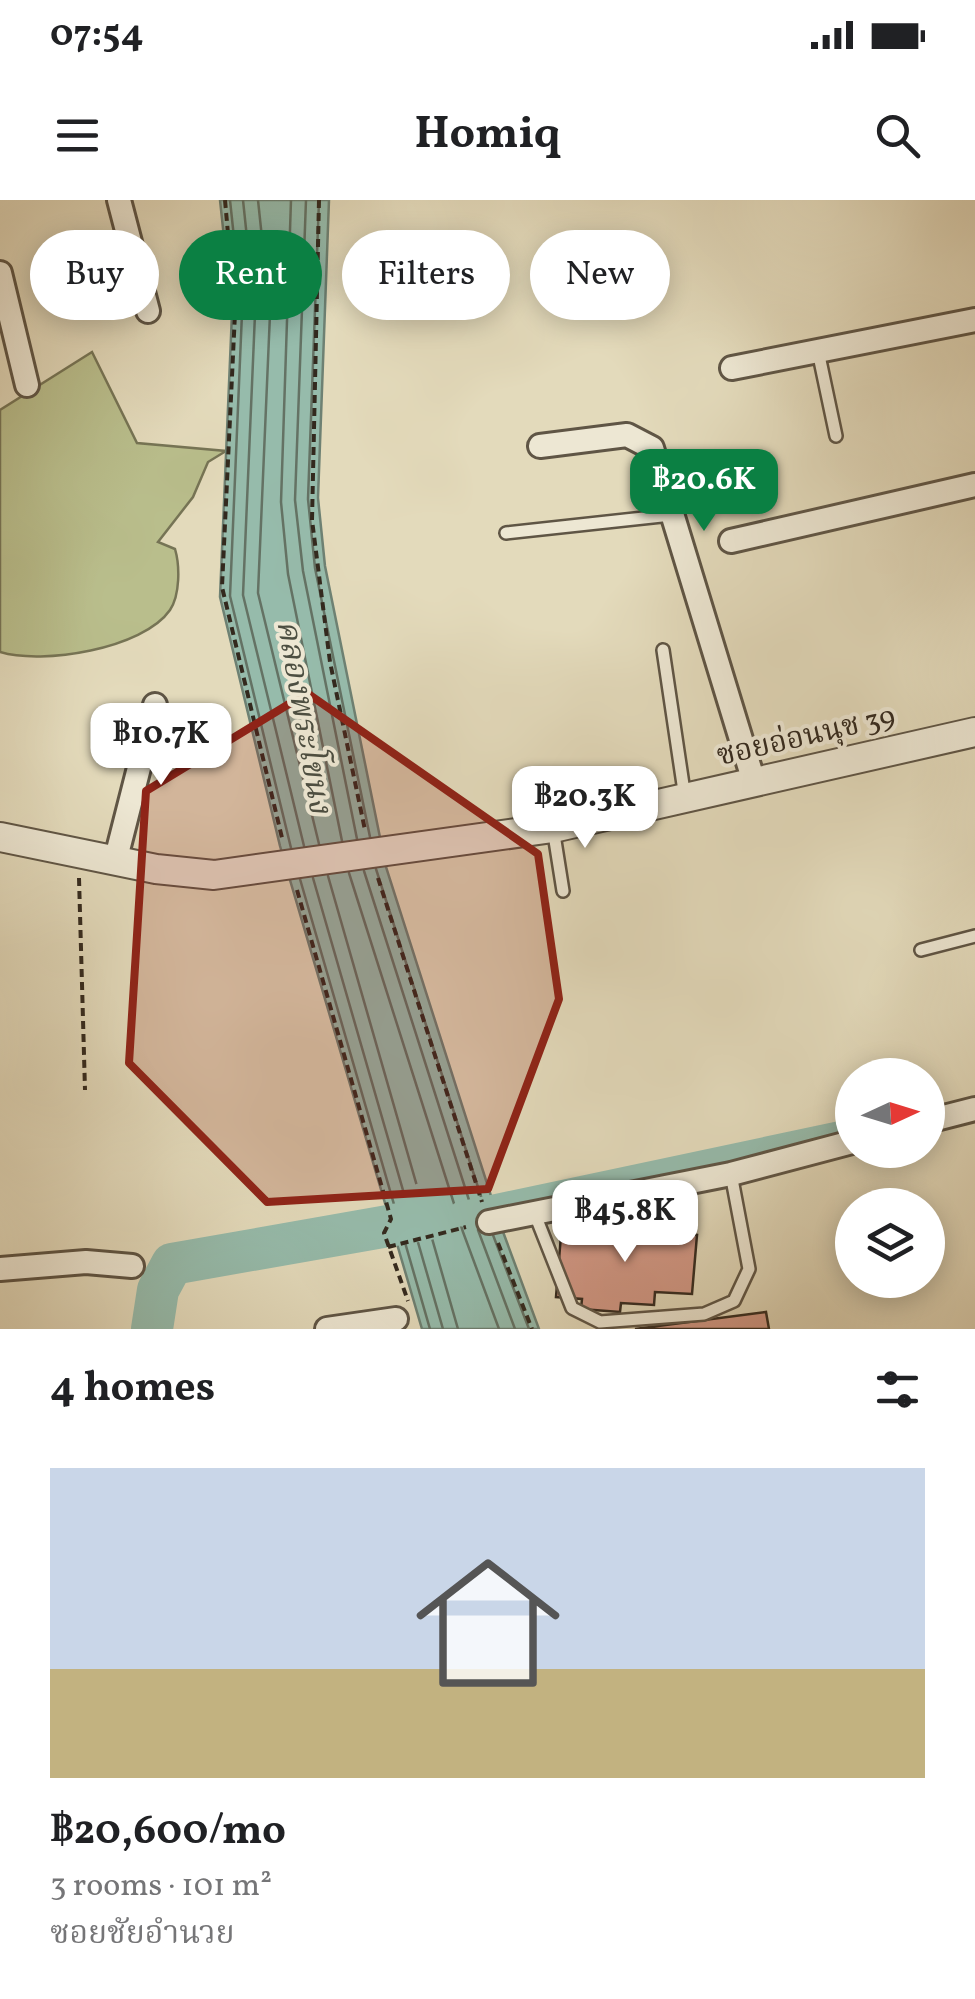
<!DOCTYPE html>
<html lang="en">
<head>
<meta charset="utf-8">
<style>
  :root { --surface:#fff; --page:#f2f2f2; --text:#202124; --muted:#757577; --accent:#0b8043 }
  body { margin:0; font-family:Vollkorn,"Noto Serif Thai",serif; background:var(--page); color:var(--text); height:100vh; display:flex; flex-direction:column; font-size:38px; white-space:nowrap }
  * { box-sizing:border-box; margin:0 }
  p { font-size:32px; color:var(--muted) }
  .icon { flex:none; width:55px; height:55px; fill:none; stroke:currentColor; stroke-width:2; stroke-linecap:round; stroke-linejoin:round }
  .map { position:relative; height:1129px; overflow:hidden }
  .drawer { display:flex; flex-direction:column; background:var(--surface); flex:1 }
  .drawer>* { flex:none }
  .banner { position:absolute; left:30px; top:30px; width:915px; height:90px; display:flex; gap:20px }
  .needle { width:65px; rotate:86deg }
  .controls { position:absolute; left:835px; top:858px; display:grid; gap:20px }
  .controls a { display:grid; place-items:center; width:110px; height:110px; border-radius:50%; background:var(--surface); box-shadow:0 5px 25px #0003; font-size:50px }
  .price { position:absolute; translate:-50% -85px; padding:0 22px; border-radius:20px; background:#fff; color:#222; font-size:32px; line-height:65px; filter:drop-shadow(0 2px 5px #0008) }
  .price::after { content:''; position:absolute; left:50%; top:60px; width:30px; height:22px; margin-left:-15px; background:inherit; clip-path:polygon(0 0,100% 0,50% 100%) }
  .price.on { background:var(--accent); color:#fff }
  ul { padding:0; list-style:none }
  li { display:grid; align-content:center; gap:20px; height:530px; padding:0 50px }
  li span { display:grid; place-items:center; height:310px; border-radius:0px; color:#555 }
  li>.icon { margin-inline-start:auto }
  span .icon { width:180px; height:180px; fill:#fffc; stroke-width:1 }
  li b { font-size:42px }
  h2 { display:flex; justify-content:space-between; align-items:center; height:120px; padding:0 50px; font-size:42px }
  .tag { padding:0 35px; border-radius:45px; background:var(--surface); box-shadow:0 5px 25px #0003; font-size:35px; line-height:90px }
  .tag.on { background:var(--accent); color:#fff }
  .status { display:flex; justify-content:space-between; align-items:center; height:70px; padding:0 50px; background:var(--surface); direction:ltr }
  .status svg { height:28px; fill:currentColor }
  header { display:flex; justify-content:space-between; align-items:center; height:130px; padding:0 50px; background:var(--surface); font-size:45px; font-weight:700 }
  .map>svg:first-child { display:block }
  .green { fill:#b9be8c; stroke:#767455; stroke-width:2.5 }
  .water { fill:#96bbab; stroke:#6e8173; stroke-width:2.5 }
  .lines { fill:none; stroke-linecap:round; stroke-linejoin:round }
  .shore { stroke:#647264; stroke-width:2.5 }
  .canal { stroke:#96bbab; stroke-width:25 }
  .river { stroke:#96bbab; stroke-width:42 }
  .building { fill:#d39886; stroke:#33291e; stroke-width:2.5 }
  .service-casing { stroke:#5f5545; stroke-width:16 }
  .minor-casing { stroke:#5f5545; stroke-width:28 }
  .tertiary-casing { stroke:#5f5545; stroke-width:32 }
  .path { stroke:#33291e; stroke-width:4; stroke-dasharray:8 5; stroke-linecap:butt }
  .service { stroke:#ede7d3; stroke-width:11 }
  .minor { stroke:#ede7d3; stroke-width:22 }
  .tertiary { stroke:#ede7d3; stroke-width:28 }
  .marked { fill:#8f2418; fill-opacity:0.2; stroke:#8f2418; stroke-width:8; stroke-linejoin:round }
  .labels { text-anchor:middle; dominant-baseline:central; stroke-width:8; stroke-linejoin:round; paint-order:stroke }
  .street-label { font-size:30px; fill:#33291e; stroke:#ede7d3 }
  .water-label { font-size:32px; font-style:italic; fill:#4c4e41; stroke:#ede7d3 }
</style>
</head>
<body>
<div class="status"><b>07:54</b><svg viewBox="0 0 49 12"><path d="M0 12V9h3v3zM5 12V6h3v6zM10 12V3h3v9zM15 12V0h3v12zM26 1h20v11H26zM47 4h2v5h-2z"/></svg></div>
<header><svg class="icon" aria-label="menu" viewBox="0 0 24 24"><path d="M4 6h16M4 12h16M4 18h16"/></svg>Homiq<svg class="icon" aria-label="search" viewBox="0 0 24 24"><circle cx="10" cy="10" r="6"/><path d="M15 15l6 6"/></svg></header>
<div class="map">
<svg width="975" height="1129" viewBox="0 0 975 1129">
  <rect width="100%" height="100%" fill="#e3dabb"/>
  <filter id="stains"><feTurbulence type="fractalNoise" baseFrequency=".002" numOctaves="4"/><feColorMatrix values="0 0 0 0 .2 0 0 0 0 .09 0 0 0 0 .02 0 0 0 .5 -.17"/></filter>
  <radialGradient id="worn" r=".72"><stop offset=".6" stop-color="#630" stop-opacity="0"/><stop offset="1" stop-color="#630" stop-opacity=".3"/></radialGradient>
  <path class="green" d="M92,152l45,91 89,8 -18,11 -15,35 -35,45 17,7c5,17 5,46 -5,61 -27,39 -128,55 -170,42v-242z"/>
  <path class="water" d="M220,0h109l-11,298 7,68 61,301 113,354 40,108h-117l-142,-483 -60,-249 12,-284z"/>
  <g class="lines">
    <path class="shore" d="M230,0l12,113 -12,283 61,252
      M243,0l12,114 -12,281 61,251
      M258,0l12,114 -12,279 61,251
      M291,0l-10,302 7,72 54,267
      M306,0l-11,300 8,71 54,268
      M319,0l-11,299 7,69 55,269
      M376,669l109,340
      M364,671l112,351
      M349,673l114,359 36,97
      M328,676l130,453
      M313,678l130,451
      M300,679l130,450
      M478,1030l37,99
      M493,1035l36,94"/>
    <path class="canal" d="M461,1014l391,-83"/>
    <path class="river" d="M152,1129l6,-39 14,-26 256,-45 -5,-15"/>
  </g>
  <path class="building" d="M629,1018l28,3 -1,11 41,3 -5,59 -37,-2 -1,13 -33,-2 -1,9 -39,-3 1,-10 -26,-2 5,-62 25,2 1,-13 42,3z
    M766,1112l3,17h-134z"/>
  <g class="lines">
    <defs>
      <path id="service" d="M818,151l18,85
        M506,333l165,-18
        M663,450l22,148
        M553,628l10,63
        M921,750l54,-14
        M534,1012l38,96 28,14 104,-8 30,-13 15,-32 -18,-95"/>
      <path id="minor" d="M119,0l29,111
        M0,73l27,112
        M732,168l243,-48
        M540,246l87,-11 25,13 102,334
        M731,341l244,-56
        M116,658l39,-153
        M928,921l47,-12
        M489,1022l242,-48 121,-32
        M0,1069l86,-7 46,4
        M327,1129l69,-10"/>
      <path id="tertiary" d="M0,637l156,32 58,6 339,-47 422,-96"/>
    </defs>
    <use href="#service" class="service-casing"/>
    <use href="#minor" class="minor-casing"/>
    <use href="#tertiary" class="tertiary-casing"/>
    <path class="path" d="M225,0l10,113 -13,274 61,255
      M319,0l-7,320 18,142 35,168
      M79,678l6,212
      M378,678l104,324
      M297,690l94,329 -7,14 24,68
      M498,1043l34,86
      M388,1047l78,-20"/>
    <use href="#service" class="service"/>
    <use href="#minor" class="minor"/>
    <use href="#tertiary" class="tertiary"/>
  </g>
  <path class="marked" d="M307,493l231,161 21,145 -71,190 -221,13 -138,-139 17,-272z"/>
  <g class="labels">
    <g class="street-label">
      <text transform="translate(806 537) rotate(-13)">ซอยอ่อนนุช 39</text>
    </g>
    <g class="water-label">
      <text transform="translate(302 517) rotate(80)">คลองพระโขนง</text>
    </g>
  </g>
  <rect width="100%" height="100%" filter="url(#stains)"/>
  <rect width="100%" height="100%" fill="url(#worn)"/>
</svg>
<div class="controls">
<a><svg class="needle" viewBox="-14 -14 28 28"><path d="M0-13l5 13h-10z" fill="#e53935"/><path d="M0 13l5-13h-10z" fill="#757577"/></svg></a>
<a><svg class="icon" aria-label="layers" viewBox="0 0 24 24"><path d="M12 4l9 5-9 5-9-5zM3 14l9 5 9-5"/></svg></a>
</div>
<b class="price on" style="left:704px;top:334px">฿20.6K</b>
<b class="price" style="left:161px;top:588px">฿10.7K</b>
<b class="price" style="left:585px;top:651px">฿20.3K</b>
<b class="price" style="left:625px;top:1065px">฿45.8K</b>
<div class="banner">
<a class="tag">Buy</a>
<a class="tag on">Rent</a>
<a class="tag">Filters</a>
<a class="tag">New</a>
</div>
</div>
<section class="drawer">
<h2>4 homes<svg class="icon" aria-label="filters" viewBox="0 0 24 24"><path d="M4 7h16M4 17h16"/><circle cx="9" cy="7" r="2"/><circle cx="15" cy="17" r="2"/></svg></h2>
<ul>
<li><span style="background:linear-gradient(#c9d6e8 65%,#c2b280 0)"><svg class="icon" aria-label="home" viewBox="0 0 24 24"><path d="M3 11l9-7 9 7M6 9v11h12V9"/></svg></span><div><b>฿20,600/mo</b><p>3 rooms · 101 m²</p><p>ซอยชัยอำนวย</p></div></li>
</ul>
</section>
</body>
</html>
